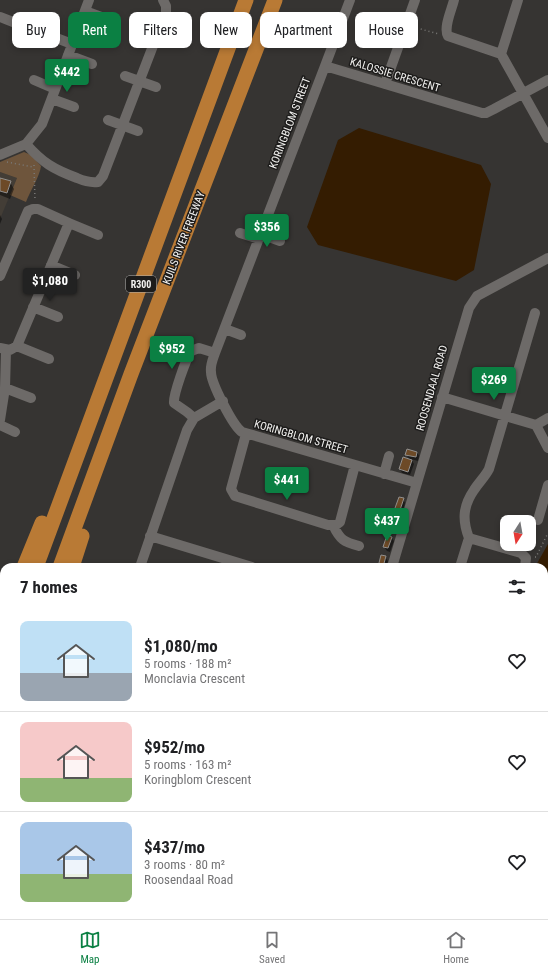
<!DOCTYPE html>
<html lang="en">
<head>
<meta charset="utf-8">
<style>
  :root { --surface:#fff; --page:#f6f6f6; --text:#202124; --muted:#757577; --line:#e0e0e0; --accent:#0b8043 }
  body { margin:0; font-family:"Roboto Condensed",sans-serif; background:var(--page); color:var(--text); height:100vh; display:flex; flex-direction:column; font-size:15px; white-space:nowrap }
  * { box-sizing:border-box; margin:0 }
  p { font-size:13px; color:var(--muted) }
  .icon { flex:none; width:22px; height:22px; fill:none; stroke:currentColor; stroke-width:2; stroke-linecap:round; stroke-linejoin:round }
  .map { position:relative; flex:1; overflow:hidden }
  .side { position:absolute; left:0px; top:563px; width:548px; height:356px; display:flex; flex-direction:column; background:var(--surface); border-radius:12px 12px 0 0; box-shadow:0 2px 6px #0003 }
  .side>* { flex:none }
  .banner { position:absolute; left:12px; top:12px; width:524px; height:36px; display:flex; gap:8px }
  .needle { width:26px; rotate:191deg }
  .fabs { position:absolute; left:500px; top:515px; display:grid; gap:8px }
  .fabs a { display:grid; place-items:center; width:36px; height:36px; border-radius:8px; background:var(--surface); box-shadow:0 2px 6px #0003; font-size:20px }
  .price { position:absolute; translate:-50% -34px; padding:0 9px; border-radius:4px; background:var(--accent); color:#fff; font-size:13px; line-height:26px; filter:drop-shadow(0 1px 2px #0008) }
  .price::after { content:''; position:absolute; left:50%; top:24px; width:12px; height:9px; margin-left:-6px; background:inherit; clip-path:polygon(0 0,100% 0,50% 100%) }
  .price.on { background:#222; color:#fff }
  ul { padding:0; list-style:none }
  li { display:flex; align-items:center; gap:12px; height:100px; padding:0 20px }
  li+li { border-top:1px solid var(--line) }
  li span { display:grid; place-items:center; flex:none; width:112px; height:80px; border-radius:8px; color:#555 }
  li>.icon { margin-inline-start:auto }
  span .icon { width:48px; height:48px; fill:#fffc; stroke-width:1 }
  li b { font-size:17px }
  h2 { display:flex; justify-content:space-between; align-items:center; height:48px; padding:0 20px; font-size:17px }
  .pill { padding:0 14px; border-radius:8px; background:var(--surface); box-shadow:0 2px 6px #0003; font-size:14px; line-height:36px }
  .pill.on { background:var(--accent); color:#fff }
  .dock { display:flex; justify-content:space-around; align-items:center; height:56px; border-top:1px solid var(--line); background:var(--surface); font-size:11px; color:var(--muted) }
  .dock a { display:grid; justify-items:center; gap:2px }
  .dock .on { color:var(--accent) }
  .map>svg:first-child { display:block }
  .built { fill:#433d36 }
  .green { fill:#6e553c }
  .water { fill:#341c01 }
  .shadow { fill:#0007 }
  .building { fill:#6d4a27; stroke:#92908e }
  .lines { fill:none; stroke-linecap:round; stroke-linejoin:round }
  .path { stroke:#7a7977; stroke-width:1.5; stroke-dasharray:1 3; stroke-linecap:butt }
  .minor { stroke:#6d6a68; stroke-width:10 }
  .highway { stroke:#b97a35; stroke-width:15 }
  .labels { text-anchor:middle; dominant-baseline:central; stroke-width:3; stroke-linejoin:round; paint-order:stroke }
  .shield { fill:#1d1c1b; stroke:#b3b2b0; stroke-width:1 }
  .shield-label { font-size:10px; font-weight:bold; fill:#f3f2f0 }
  .street-label { font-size:11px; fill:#f3f2f0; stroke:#1d1c1b }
</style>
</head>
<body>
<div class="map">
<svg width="548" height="919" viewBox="0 0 548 919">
  <rect width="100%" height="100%" fill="#363432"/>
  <path class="built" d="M0,172l17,6 -17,41z"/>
  <path class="green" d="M24,152l7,3 10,11c-1,10 -11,25 -15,36l-16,-7 7,-17 -17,-6v-10z
    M544,862l4,1v56h-85l1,-4h80z"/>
  <path class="water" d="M359,128l122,37 10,19 -17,86 -18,11 -138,-36 -11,-18 31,-87z
    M548,544v46l-4,-2v-21h-9z"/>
  <path class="shadow" d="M0,178l10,4 4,7 -4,10 -10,-4z
    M0,215l2,4 -2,5z
    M417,452l2,4 -1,5 -7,-2 3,5 -4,11 -8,-2 -2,-4 10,-9 -4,-6z
    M403,499l2,4 -3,11 -4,-2 -2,-4z
    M397,518l2,4 -3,11 -3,-1 -3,-5z
    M391,537l3,4 -4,11 -3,-1 -3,-4z
    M385,557l3,4 -2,6h-7z"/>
  <path class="building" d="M0,178l11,3 -4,12 -7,-2z
    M407,449l10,3 -1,5 -11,-2z
    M403,457l9,3 -4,12 -9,-3z
    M399,497l5,1 -4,12 -5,-2z
    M393,516l5,2 -4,11 -5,-1z
    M387,535l5,2 -4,11 -5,-1z
    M381,555l5,1 -3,11h-5z"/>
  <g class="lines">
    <path class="path" d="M413,27l26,7
      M7,162l26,5
      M34,165l1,36
      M535,557h1l12,-24
      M528,915l3,4
      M471,919v-4"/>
    <path class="minor" d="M350,0l-25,66 157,47h4l8,-4 54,-29
      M454,0c-2,9 -11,28 -6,36l53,18
      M518,0l-17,54 47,84
      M85,11l19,7
      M0,17l13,5
      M143,33l28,10
      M51,36l21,8
      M68,55l24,9
      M325,66l-110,287c-2,6 -5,12 -4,19 0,11 22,54 31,60l175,51
      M125,76l31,11
      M34,80l21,9
      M385,84l30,-84
      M52,99l22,8
      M108,120l30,11
      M26,144c17,19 27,25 51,34 7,3 13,5 21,4l5,-6 63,-164v-6l-3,-6
      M0,155l26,-11 16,-20 47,-124
      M69,223l29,12
      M240,233l19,6
      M261,234l19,7
      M51,265l24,10
      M0,276l28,-65 5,-2h5l31,14 -52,123 -7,4 -10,-2
      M33,307l25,10
      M225,329l16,6
      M17,346l32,13
      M5,388l26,10
      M442,397l94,28 12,-7
      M194,418l-7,-6 -13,-9c-1,-8 12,-44 17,-52l8,-3 16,5
      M0,420l5,-32 1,-38
      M0,425l15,7
      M536,425l12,23
      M246,434l-15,55 4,7 93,29h8l4,-3 15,-57
      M384,474l5,-18
      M538,520l10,-35
      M333,525c7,15 11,17 26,21
      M150,536l102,31
      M469,538c-7,-18 -6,-32 5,-48 5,-8 11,-13 15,-21l46,-156
      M469,538l52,15 5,5 -1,9
      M140,567l47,-137 7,-12 29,-17
      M392,567l77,-259 8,-12 71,-38
      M460,567l9,-29
      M544,626l4,-2
      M544,724l4,2
      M544,789l4,1
      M544,856l4,1
      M106,919l1,-4
      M171,919l1,-4
      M235,919l1,-4
      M300,919l1,-4
      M364,919l2,-4
      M430,919l1,-4"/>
    <path class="highway" d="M24,567l18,-44
      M36,567l210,-567
      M60,567l71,-193 144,-374
      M72,567l10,-31
      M0,621l4,-9
      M0,664l4,-11
      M0,726l4,-10
      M0,797l4,-15"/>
  </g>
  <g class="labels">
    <rect class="shield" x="126" y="276" width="30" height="16" rx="3"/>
    <g class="shield-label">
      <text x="141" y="284">R300</text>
    </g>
    <g class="street-label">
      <text transform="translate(395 75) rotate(17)">KALOSSIE CRESCENT</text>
      <text transform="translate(290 123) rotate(-69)">KORINGBLOM STREET</text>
      <text transform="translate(184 238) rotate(-69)">KUILS RIVER FREEWAY</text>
      <text transform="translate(432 388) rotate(-74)">ROOSENDAAL ROAD</text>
      <text transform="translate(301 437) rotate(16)">KORINGBLOM STREET</text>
    </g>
  </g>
</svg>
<div class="fabs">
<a><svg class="needle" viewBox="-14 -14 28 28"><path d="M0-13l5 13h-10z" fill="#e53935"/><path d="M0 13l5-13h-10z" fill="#757577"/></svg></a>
</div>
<b class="price" style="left:67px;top:93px">$442</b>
<b class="price" style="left:267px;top:248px">$356</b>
<b class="price on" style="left:50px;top:302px">$1,080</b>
<b class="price" style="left:172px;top:370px">$952</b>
<b class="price" style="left:494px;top:401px">$269</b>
<b class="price" style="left:287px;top:501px">$441</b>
<b class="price" style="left:387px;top:542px">$437</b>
<div class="banner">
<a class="pill">Buy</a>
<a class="pill on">Rent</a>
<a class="pill">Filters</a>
<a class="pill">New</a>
<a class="pill">Apartment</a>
<a class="pill">House</a>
</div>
<section class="side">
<h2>7 homes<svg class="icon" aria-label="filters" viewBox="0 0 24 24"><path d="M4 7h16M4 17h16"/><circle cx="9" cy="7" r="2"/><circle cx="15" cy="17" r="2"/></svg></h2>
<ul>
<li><span style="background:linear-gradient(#bfe0f5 65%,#9aa5b1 0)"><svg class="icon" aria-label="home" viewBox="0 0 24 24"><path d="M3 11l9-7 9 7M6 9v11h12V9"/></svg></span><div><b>$1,080/mo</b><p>5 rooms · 188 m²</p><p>Monclavia Crescent</p></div><svg class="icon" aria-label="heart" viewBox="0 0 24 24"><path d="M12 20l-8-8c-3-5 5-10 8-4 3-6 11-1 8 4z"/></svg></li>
<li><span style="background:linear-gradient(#f6c9c9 70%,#8fb573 0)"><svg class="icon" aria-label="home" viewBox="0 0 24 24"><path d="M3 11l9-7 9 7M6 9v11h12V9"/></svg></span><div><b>$952/mo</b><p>5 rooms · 163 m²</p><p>Koringblom Crescent</p></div><svg class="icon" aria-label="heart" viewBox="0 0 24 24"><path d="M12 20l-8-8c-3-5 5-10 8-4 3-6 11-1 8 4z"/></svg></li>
<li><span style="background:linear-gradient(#a9c7e8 65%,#8fb573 0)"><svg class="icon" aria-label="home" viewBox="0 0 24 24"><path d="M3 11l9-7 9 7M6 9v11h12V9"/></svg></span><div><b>$437/mo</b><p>3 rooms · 80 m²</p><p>Roosendaal Road</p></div><svg class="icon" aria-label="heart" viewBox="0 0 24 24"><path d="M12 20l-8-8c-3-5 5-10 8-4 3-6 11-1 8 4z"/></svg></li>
</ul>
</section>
</div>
<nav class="dock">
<a class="on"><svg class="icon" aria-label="map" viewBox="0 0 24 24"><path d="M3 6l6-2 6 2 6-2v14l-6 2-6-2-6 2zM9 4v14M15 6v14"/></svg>Map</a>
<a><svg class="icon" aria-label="saved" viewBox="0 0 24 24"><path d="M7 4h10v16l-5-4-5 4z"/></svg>Saved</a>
<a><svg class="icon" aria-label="home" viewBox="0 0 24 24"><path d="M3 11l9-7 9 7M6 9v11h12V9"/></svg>Home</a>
</nav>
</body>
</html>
